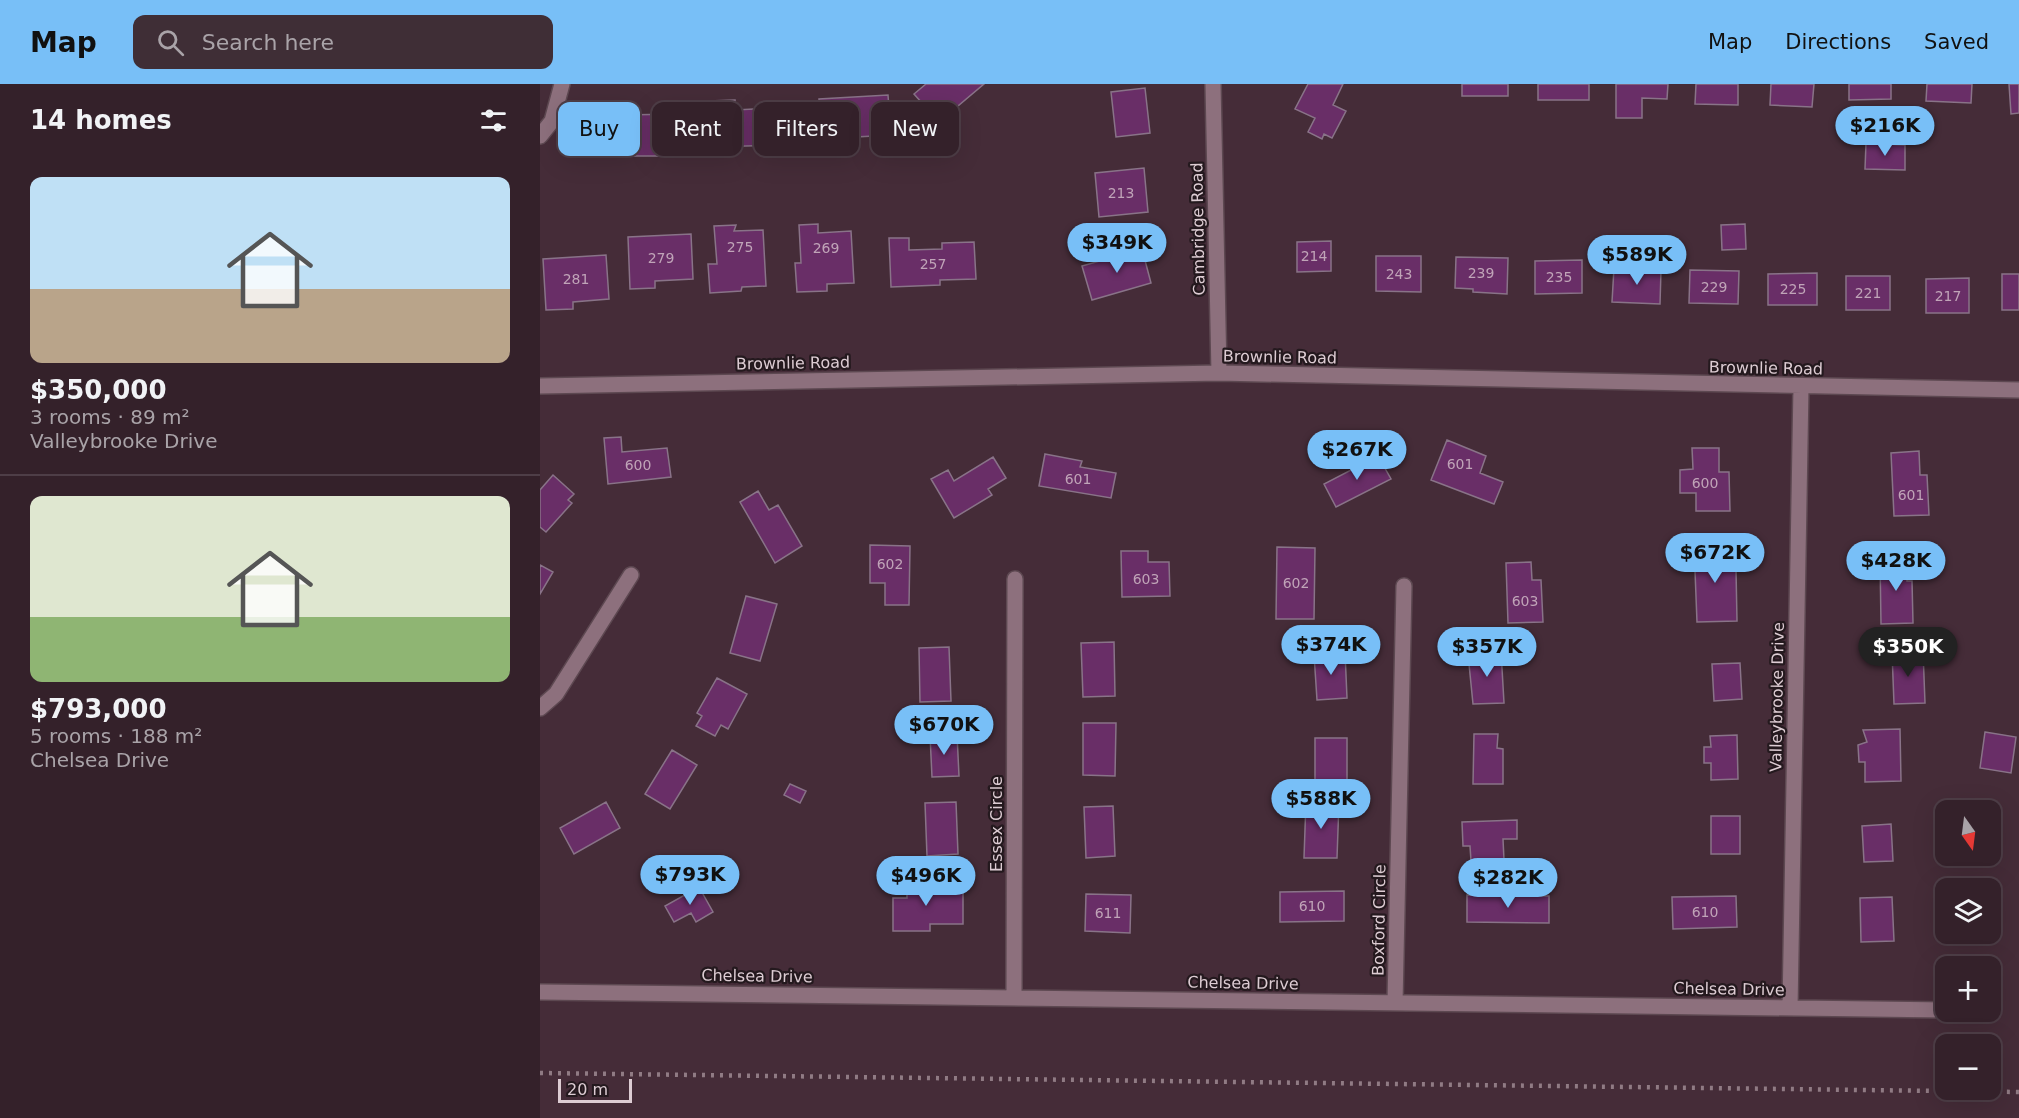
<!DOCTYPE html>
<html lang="en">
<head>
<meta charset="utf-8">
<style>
  :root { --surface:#34212a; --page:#3f2e36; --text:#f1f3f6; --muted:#a9a3a8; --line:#4e3e47; --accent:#78bff7 }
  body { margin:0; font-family:"DejaVu Sans",sans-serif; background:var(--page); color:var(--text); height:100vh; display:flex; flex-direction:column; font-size:22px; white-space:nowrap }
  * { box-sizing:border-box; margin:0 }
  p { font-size:20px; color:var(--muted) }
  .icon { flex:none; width:33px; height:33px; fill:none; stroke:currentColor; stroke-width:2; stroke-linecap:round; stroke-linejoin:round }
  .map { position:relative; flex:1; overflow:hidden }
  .drawer { display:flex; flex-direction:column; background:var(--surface); width:540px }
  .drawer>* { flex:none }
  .top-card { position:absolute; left:18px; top:18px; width:570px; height:54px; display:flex; gap:12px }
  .needle { width:39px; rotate:166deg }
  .controls { position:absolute; left:1395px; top:716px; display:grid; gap:12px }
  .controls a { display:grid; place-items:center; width:66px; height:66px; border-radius:12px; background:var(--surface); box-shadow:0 6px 24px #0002,0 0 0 2px var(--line); font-size:30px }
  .scale { position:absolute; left:18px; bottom:15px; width:74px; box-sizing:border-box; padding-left:6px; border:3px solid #ddccd3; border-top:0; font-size:16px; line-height:21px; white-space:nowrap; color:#ddccd3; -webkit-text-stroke:4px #24191e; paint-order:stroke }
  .price { position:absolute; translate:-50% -51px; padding:0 14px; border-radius:21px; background:var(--accent); color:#111; font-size:20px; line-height:39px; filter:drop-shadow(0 2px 3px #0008) }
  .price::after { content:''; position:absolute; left:50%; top:36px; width:18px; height:14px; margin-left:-9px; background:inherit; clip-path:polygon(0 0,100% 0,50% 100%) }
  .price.active { background:#222; color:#fff }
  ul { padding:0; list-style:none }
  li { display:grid; align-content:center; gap:12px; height:318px; padding:0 30px }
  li+li { border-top:2px solid var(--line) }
  li span { display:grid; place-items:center; height:186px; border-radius:12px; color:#555 }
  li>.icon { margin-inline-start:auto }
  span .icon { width:108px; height:108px; fill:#fffc; stroke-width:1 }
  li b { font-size:26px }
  h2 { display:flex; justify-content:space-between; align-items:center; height:72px; padding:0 30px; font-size:26px }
  .pill { padding:0 21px; border-radius:12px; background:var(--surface); box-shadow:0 6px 24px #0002,0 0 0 2px var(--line); font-size:21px; line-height:54px }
  .pill.active { background:var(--accent); color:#111 }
  header { display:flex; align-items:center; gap:36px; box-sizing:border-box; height:84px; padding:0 30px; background:var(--accent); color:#111 }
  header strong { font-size:28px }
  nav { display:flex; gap:33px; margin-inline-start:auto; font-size:21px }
  .search { width:420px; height:54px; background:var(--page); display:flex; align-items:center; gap:15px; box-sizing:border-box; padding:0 21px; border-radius:12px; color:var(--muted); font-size:22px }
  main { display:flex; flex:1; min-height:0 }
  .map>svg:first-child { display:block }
  .building { fill:#692e67; stroke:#897388; stroke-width:1.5 }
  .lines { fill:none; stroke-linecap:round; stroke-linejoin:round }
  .street-casing { stroke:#5d4851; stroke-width:18 }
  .street { stroke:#8d707d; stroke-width:15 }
  .rail { stroke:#907b84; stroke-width:4.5; stroke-dasharray:3 6; stroke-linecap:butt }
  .labels { text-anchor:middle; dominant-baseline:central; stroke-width:4.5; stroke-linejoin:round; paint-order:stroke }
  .number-label { font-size:14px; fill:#c0a4b8 }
  .street-label { font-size:16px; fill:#ddccd3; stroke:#24191e }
</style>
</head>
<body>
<header>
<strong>Map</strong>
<div class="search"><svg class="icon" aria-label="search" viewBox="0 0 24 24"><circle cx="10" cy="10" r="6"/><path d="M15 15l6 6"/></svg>Search here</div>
<nav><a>Map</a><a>Directions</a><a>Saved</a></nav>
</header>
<main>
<section class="drawer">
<h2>14 homes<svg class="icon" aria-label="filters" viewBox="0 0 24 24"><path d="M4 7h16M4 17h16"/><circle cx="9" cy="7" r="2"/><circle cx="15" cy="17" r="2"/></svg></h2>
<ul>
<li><span style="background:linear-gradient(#bfe0f5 60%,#b9a48a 0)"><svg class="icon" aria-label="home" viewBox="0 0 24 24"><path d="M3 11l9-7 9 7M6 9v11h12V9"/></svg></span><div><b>$350,000</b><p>3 rooms · 89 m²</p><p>Valleybrooke Drive</p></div></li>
<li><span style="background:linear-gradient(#dfe7d0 65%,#8fb573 0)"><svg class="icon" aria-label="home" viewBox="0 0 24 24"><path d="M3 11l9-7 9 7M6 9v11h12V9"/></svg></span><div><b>$793,000</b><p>5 rooms · 188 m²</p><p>Chelsea Drive</p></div></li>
</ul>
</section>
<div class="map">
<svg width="1479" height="1034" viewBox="0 0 1479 1034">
  <rect width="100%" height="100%" fill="#452c38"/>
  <path class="building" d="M386,0h58l-45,38 -25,-28z
    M768,0h35l-10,21 13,6 -14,27 -8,-4 -2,5 -14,-7 7,-14 -20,-9z
    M922,0h46v12h-46z
    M998,0h51v16h-51z
    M1076,0h52l-1,15 -25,-1v20h-26z
    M1156,0h42v21l-43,-1z
    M1231,0h43l-2,23 -42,-2z
    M1309,0h42v15l-42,1z
    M1387,0h45l-1,19 -45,-2z
    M1469,0h10v29l-8,1z
    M605,4l5,45 -34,4 -5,-45z
    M348,11l3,40 -35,2 1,13 -20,1 -1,-25 -15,1 -2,-28z
    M195,16v10l41,-2 2,37 -68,2 -1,-46z
    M140,30v26h-19v16h-40v-41z
    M1326,59l39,2v25l-40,-1z
    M604,84l4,44 -49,5 -4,-44z
    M278,140v9l33,-2 3,52 -27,1v7l-30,1 -2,-29h6l-2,-38z
    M1205,140l1,25 -24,1 -1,-25z
    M196,141l-2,6 29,-1 3,56 -24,1 -1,4 -31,2 -2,-29h9l-3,-38z
    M151,150l2,45 -38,2v7l-25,1 -2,-52z
    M349,154h20v12l33,-1v-6l32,-1 2,37 -36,1v5l-49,2z
    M791,157v30l-34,1v-30z
    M602,165l9,34 -59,17 -10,-34z
    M66,171l3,44 -36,3v7l-27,1 -3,-51z
    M836,172h45v36l-45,-1z
    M916,173l52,1 -1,36 -34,-2v-3l-18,-1z
    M1042,176v33l-47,1v-33z
    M1074,184l47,2 -1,34 -48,-2z
    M1150,186l49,1 -1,33 -49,-1z
    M1277,189v32h-49v-31z
    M1462,190h17v36h-17z
    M1306,192h44v34h-44z
    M1429,194v35h-43v-34z
    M81,353l1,15 45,-4 4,29 -63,7 -4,-46z
    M907,356l39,16 -6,17 23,9 -9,22 -63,-24z
    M1152,364h27v24h10l1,39h-34v-18h-16v-23l13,-1z
    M1379,367l1,24h7l2,40 -35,1 -3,-63z
    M505,370l37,7 -2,6 36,6 -5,25 -72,-12z
    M838,372l13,23 -55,28 -12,-23z
    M453,373l13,21 -18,11 4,6 -38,23 -23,-39 17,-9 6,11z
    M13,391l21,19 -6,6 4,3 -26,29 -6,-5v-37z
    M218,407l11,19 9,-5 24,41 -27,17 -35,-61z
    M1190,460l1,27 5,-1 1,51 -40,1 -3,-77z
    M330,461l40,1 -1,59h-24v-22h-15z
    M737,463l38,1 -1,71h-38z
    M581,467h27v11h21l1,34 -48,1z
    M1367,474v23h5l1,42 -32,1 -1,-65z
    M991,478l1,18h9l2,42 -35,1 -2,-60z
    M0,481l13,7 -13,22z
    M206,512l31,8 -17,57 -30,-8z
    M574,558l1,54 -32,1 -2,-54z
    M409,563l2,54 -31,1 -1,-54z
    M961,567l3,52 -31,1 -5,-50z
    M1383,567l2,52 -31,1 -2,-52z
    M805,568l2,46 -30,2 -3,-46z
    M1200,579l2,36 -28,2 -2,-37z
    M177,594l30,16 -19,35 -7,-4 -6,11 -19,-10 6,-10 -5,-3z
    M543,639h33l-1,53 -32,-1z
    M1360,645l1,52 -36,1v-20h-6l-1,-17 9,-3 -4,-12z
    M1445,648l31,5 -5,36 -31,-5z
    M417,650l2,42 -27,1 -2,-42z
    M934,650h24l-1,14 6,1v35h-30z
    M1197,651l1,44 -27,1v-17h-7v-16h7l-1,-11z
    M775,654h32v43h-32z
    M132,666l25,15 -27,44 -25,-15z
    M250,700l16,7 -6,12 -16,-8z
    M766,717l33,1 -2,56h-33z
    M66,718l14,26 -46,26 -14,-26z
    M416,718l2,52 -31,2 -2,-53z
    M573,722l2,50 -29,2 -2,-51z
    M1171,732h29v38h-29z
    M977,736v19h-14l1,21 -33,1 -1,-15h-7l-1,-24z
    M1351,740l2,37 -29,1 -2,-36z
    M395,794v15h28v31h-33v7h-37v-33h14v-19z
    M159,803l14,25 -17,10 -5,-9 -17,9 -9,-16z
    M804,807v30l-64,1v-30z
    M546,810l45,1 -1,38 -45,-2z
    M927,811l82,1v27l-82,-1z
    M1196,812l1,31 -64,2 -1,-32z
    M1352,813l2,44 -33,1 -1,-44z"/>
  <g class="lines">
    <defs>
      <path id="street" d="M673,0l6,289
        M0,52l12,-15 10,-37
        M0,302l679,-13 800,17
        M0,624l16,-14 75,-119
        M0,908l1406,18
        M474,914l1,-419
        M855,919l9,-417
        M1250,924l11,-621"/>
    </defs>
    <use href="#street" class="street-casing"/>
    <use href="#street" class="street"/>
    <path class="rail" d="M0,989l1479,19"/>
  </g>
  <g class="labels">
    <g class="number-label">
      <text x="581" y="109">213</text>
      <text x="200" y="163">275</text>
      <text x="286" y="164">269</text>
      <text x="774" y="172">214</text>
      <text x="121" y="174">279</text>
      <text x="393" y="180">257</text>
      <text x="941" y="189">239</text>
      <text x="859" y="190">243</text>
      <text x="1019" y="193">235</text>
      <text x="36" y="195">281</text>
      <text x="1174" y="203">229</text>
      <text x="1253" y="205">225</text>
      <text x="1328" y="209">221</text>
      <text x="1408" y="212">217</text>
      <text x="920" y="380">601</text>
      <text x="98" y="381">600</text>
      <text x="538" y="395">601</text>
      <text x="1165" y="399">600</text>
      <text x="1371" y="411">601</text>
      <text x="350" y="480">602</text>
      <text x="606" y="495">603</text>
      <text x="756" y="499">602</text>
      <text x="985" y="517">603</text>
      <text x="772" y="822">610</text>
      <text x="1165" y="828">610</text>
      <text x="568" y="829">611</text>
    </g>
    <g class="street-label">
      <text transform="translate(658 145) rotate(-91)">Cambridge Road</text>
      <text transform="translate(740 273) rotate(1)">Brownlie Road</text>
      <text transform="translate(253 279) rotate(-1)">Brownlie Road</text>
      <text transform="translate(1226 284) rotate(1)">Brownlie Road</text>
      <text transform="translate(1237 613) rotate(-89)">Valleybrooke Drive</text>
      <text transform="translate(456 740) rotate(-90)">Essex Circle</text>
      <text transform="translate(839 836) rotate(-89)">Boxford Circle</text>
      <text transform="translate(217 892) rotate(1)">Chelsea Drive</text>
      <text transform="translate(703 899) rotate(1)">Chelsea Drive</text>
      <text transform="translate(1189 905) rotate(1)">Chelsea Drive</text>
    </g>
  </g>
</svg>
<div class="controls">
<a><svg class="needle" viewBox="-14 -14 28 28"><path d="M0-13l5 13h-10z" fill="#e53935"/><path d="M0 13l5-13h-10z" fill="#a9a3a8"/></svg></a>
<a><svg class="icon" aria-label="layers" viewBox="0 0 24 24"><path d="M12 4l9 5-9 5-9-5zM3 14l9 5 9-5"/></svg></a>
<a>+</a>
<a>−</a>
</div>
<div class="scale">20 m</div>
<b class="price" style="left:1345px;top:73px">$216K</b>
<b class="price" style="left:577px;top:190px">$349K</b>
<b class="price" style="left:1097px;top:202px">$589K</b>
<b class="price" style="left:817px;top:397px">$267K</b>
<b class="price" style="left:1175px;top:500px">$672K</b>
<b class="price" style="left:1356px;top:508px">$428K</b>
<b class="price" style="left:791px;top:592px">$374K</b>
<b class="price" style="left:947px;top:594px">$357K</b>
<b class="price active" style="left:1368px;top:594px">$350K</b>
<b class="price" style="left:404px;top:672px">$670K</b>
<b class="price" style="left:781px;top:746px">$588K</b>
<b class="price" style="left:150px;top:822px">$793K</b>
<b class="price" style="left:386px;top:823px">$496K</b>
<b class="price" style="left:968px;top:825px">$282K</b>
<div class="top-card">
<a class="pill active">Buy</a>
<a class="pill">Rent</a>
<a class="pill">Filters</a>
<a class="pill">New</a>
</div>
</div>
</main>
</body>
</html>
